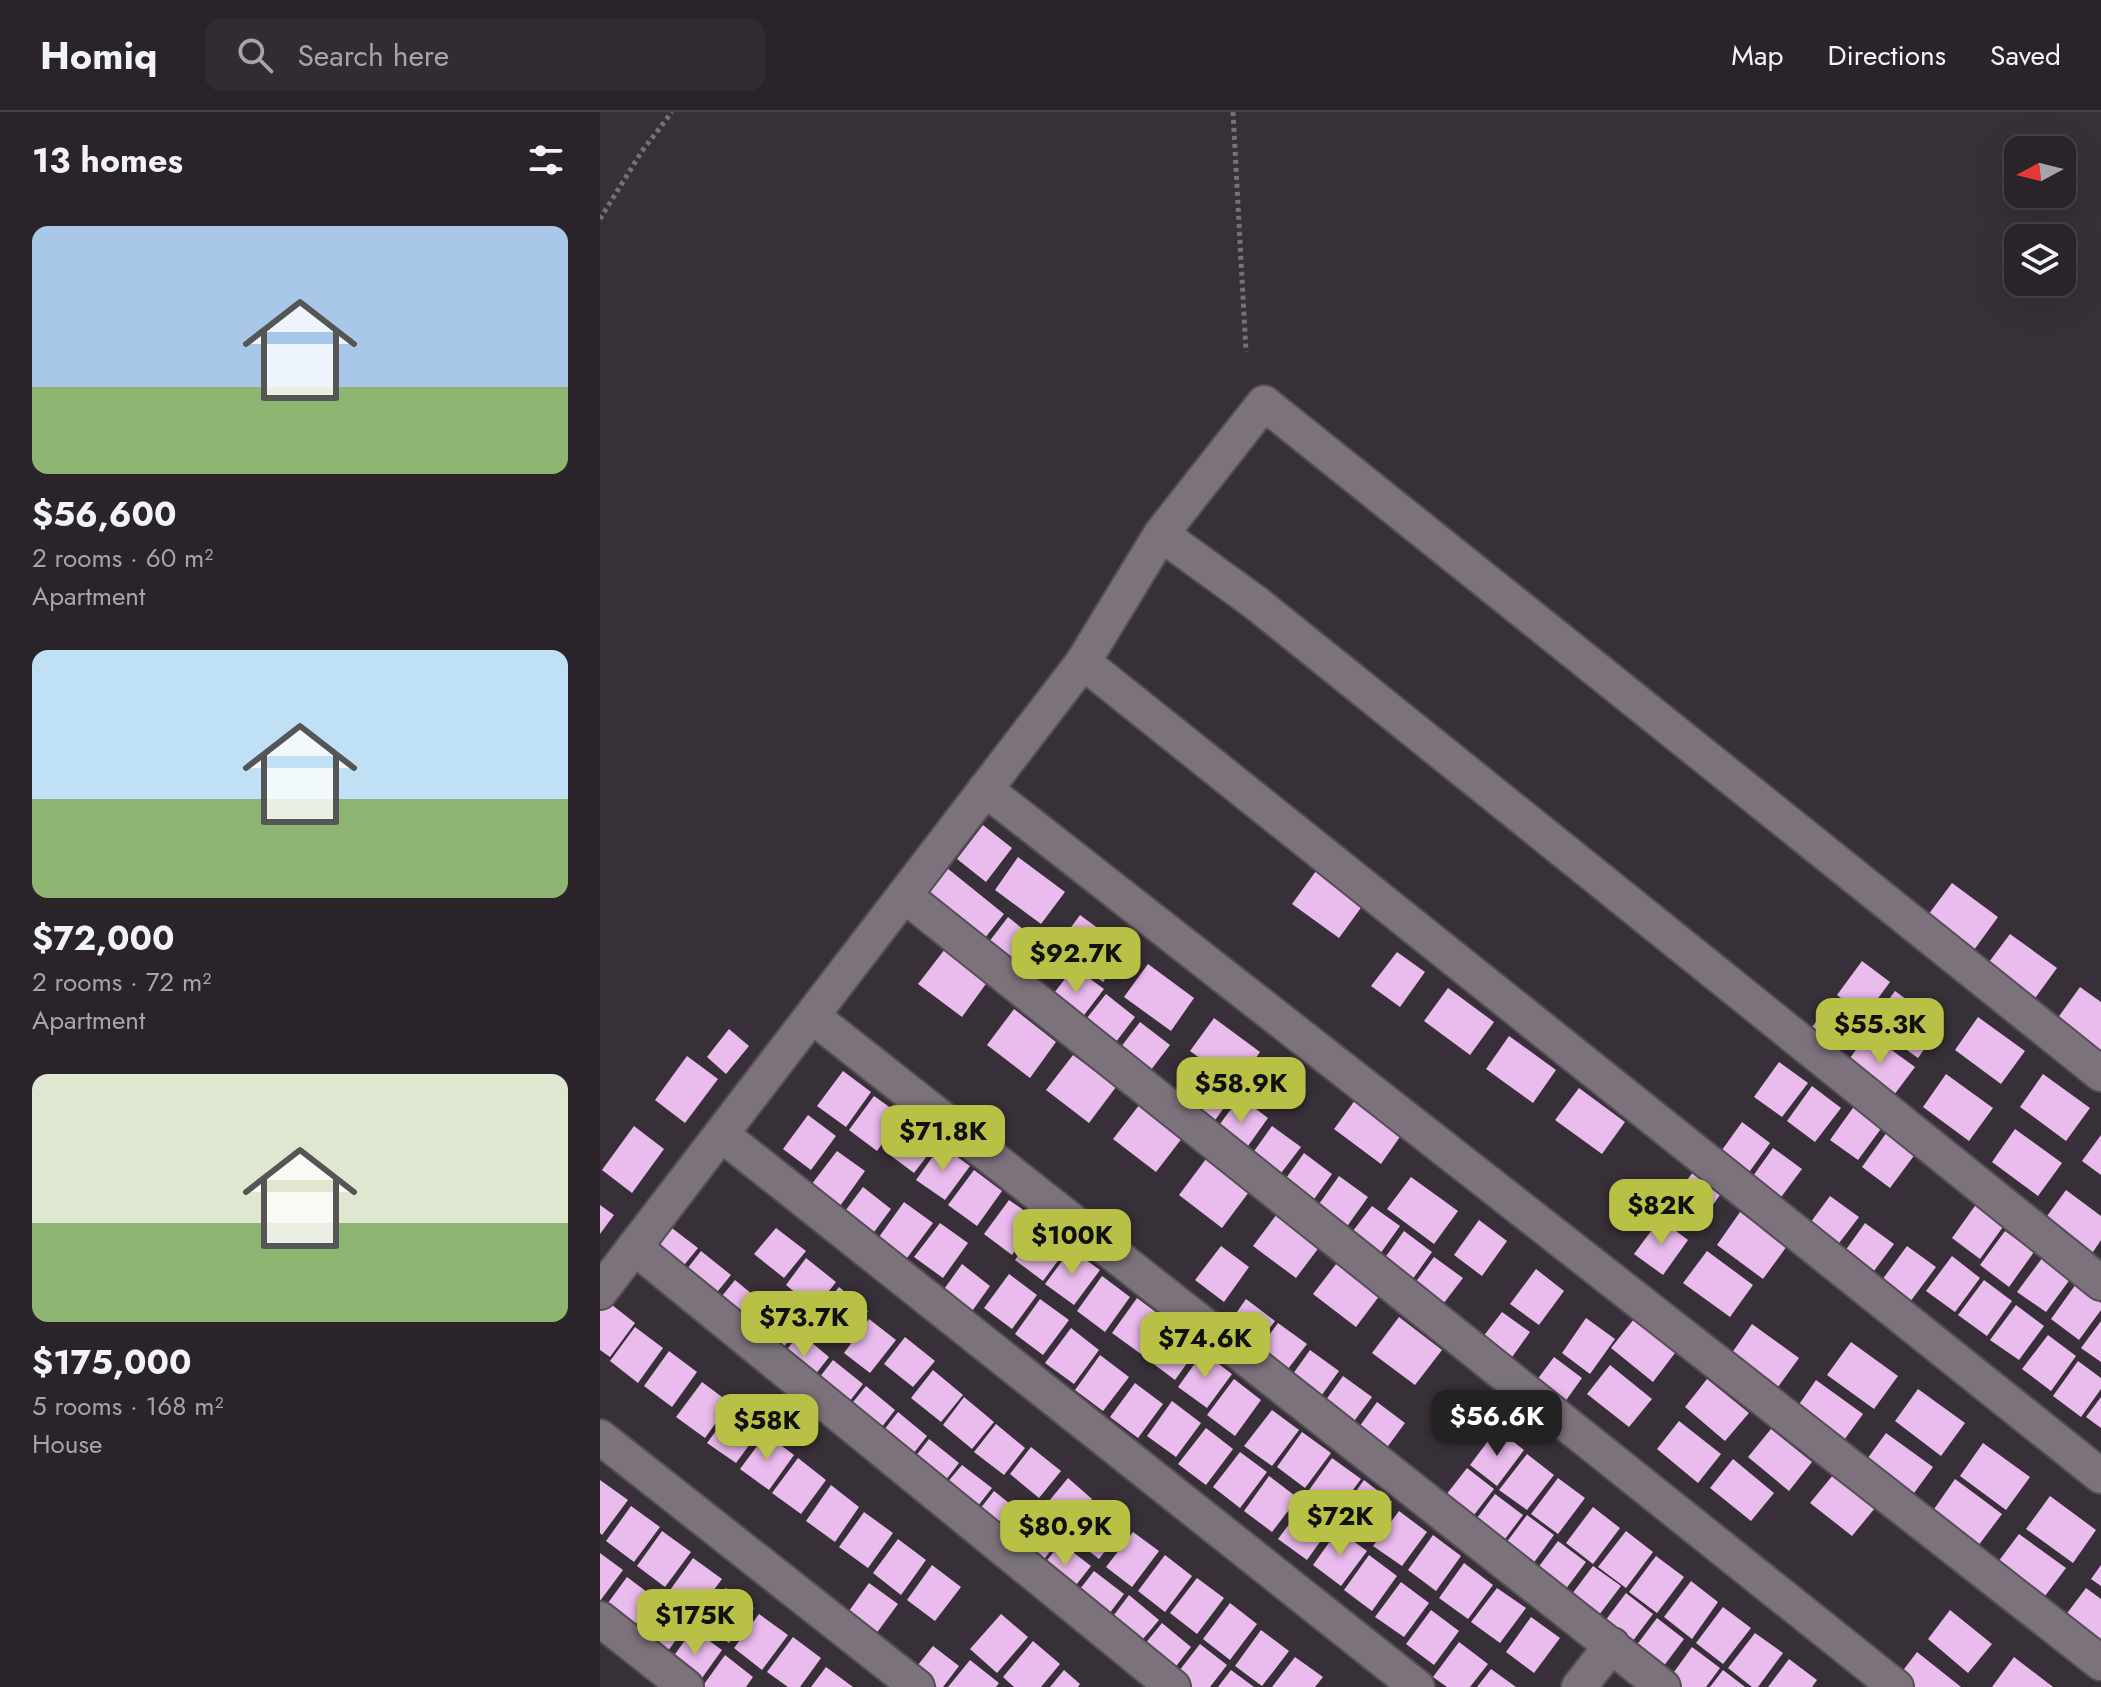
<!DOCTYPE html>
<html lang="en">
<head>
<meta charset="utf-8">
<style>
  :root { --surface:#2a242a; --page:#322c32; --text:#f1f3f6; --muted:#a5a4a8; --line:#464147; --accent:#b9c046 }
  body { margin:0; font-family:Jost,sans-serif; background:var(--page); color:var(--text); height:100vh; display:flex; flex-direction:column; font-size:30px; white-space:nowrap }
  * { box-sizing:border-box; margin:0 }
  p { font-size:26px; color:var(--muted) }
  .icon { flex:none; width:44px; height:44px; fill:none; stroke:currentColor; stroke-width:2; stroke-linecap:round; stroke-linejoin:round }
  .map { position:relative; flex:1; overflow:hidden }
  .panel { display:flex; flex-direction:column; background:var(--surface); width:600px }
  .panel>* { flex:none }
  .needle { width:52px; rotate:263deg }
  .fabs { position:absolute; left:1404px; top:24px; display:grid; gap:16px }
  .fabs a { display:grid; place-items:center; width:72px; height:72px; border-radius:16px; background:var(--surface); box-shadow:0 8px 32px #0002,0 0 0 2px var(--line); font-size:40px }
  .price { position:absolute; translate:-50% -68px; padding:0 18px; border-radius:16px; background:var(--accent); color:#111; font-size:26px; line-height:52px; filter:drop-shadow(0 2px 4px #0008) }
  .price::after { content:''; position:absolute; left:50%; top:48px; width:24px; height:18px; margin-left:-12px; background:inherit; clip-path:polygon(0 0,100% 0,50% 100%) }
  .price.active { background:#222; color:#fff }
  ul { padding:0; list-style:none }
  li { display:grid; align-content:center; gap:16px; height:424px; padding:0 32px }
  li span { display:grid; place-items:center; height:248px; border-radius:16px; color:#555 }
  li>.icon { margin-inline-start:auto }
  span .icon { width:144px; height:144px; fill:#fffc; stroke-width:1 }
  li b { font-size:34px }
  h2 { display:flex; justify-content:space-between; align-items:center; height:96px; padding:0 32px; font-size:34px }
  header { display:flex; align-items:center; gap:48px; box-sizing:border-box; height:112px; padding:0 40px; background:var(--surface); border-bottom:2px solid var(--line) }
  header strong { font-size:38px }
  nav { display:flex; gap:44px; margin-inline-start:auto; font-size:28px }
  .search { width:560px; height:72px; background:var(--page); display:flex; align-items:center; gap:20px; box-sizing:border-box; padding:0 28px; border-radius:16px; color:var(--muted); font-size:30px }
  main { display:flex; flex:1; min-height:0 }
  .map>svg:first-child { display:block }
  .building { fill:#eabbed }
  .lines { fill:none; stroke-linecap:round; stroke-linejoin:round }
  .street-casing { stroke:#544e55; stroke-width:38 }
  .path { stroke:#787078; stroke-width:5; stroke-dasharray:4 4; stroke-linecap:butt }
  .street { stroke:#7b727c; stroke-width:34 }
</style>
</head>
<body>
<header>
<strong>Homiq</strong>
<div class="search"><svg class="icon" aria-label="search" viewBox="0 0 24 24"><circle cx="10" cy="10" r="6"/><path d="M15 15l6 6"/></svg>Search here</div>
<nav><a>Map</a><a>Directions</a><a>Saved</a></nav>
</header>
<main>
<section class="panel">
<h2>13 homes<svg class="icon" aria-label="filters" viewBox="0 0 24 24"><path d="M4 7h16M4 17h16"/><circle cx="9" cy="7" r="2"/><circle cx="15" cy="17" r="2"/></svg></h2>
<ul>
<li><span style="background:linear-gradient(#a9c7e8 65%,#8fb573 0)"><svg class="icon" aria-label="home" viewBox="0 0 24 24"><path d="M3 11l9-7 9 7M6 9v11h12V9"/></svg></span><div><b>$56,600</b><p>2 rooms · 60 m²</p><p>Apartment</p></div></li>
<li><span style="background:linear-gradient(#bfe0f5 60%,#8fb573 0)"><svg class="icon" aria-label="home" viewBox="0 0 24 24"><path d="M3 11l9-7 9 7M6 9v11h12V9"/></svg></span><div><b>$72,000</b><p>2 rooms · 72 m²</p><p>Apartment</p></div></li>
<li><span style="background:linear-gradient(#dfe7d0 60%,#8fb573 0)"><svg class="icon" aria-label="home" viewBox="0 0 24 24"><path d="M3 11l9-7 9 7M6 9v11h12V9"/></svg></span><div><b>$175,000</b><p>5 rooms · 168 m²</p><p>House</p></div></li>
</ul>
</section>
<div class="map">
<svg width="1501" height="1575" viewBox="0 0 1501 1575">
  <rect width="100%" height="100%" fill="#383038"/>
  <path class="building" d="M383,713l29,23 -26,34 -29,-23z
    M418,745l47,35 -24,32 -46,-34z
    M347,756l57,46 -27,34 -56,-46z
    M716,759l47,34 -24,33 -47,-34z
    M1352,771l46,34 -24,33 -46,-35z
    M480,803l46,34 -23,33 -47,-34z
    M408,805l30,24 -26,34 -30,-24z
    M1410,822l47,34 -24,33 -47,-35z
    M345,837l43,32 -26,36 -44,-33z
    M797,840l28,20 -25,35 -29,-21z
    M1262,849l28,21 -25,34 -28,-21z
    M548,852l46,34 -23,33 -47,-34z
    M474,855l30,22 -26,34 -30,-22z
    M1480,875l21,15v50l-44,-33z
    M848,876l46,34 -24,33 -46,-34z
    M1295,879l46,34 -23,33 -47,-34z
    M506,882l29,23 -26,34 -30,-23z
    M1232,888l28,21 -25,34 -28,-21z
    M414,897l42,33 -26,36 -43,-33z
    M1378,905l47,34 -24,33 -46,-34z
    M614,906l46,34 -23,33 -47,-34z
    M540,910l30,23 -26,34 -30,-23z
    M129,917l20,17 -23,28 -19,-17z
    M1268,921l47,34 -24,32 -46,-34z
    M909,924l47,34 -23,33 -47,-34z
    M473,943l43,32 -27,36 -43,-33z
    M87,944l31,23 -33,44 -30,-23z
    M1179,950l29,21 -26,34 -28,-20z
    M243,959l28,21 -25,35 -29,-21z
    M604,962l29,21 -25,35 -28,-21z
    M1346,962l47,34 -24,33 -46,-34z
    M1443,962l47,34 -24,33 -46,-34z
    M1212,974l29,22 -26,34 -28,-21z
    M979,976l46,34 -23,32 -47,-34z
    M274,984l28,20 -25,35 -28,-21z
    M758,984l46,35 -23,33 -47,-35z
    M640,985l28,21 -25,35 -29,-21z
    M540,992l43,33 -27,35 -43,-33z
    M1255,993l28,21 -25,34 -28,-20z
    M208,1003l28,21 -25,34 -28,-21z
    M311,1005l29,22 -26,34 -28,-21z
    M1142,1010l28,21 -25,35 -28,-21z
    M34,1014l30,23 -32,44 -30,-23z
    M672,1014l29,21 -26,34 -28,-20z
    M1415,1017l47,34 -24,33 -46,-34z
    M1287,1020l29,21 -26,35 -28,-21z
    M1501,1023v40l-19,-14z
    M341,1033l29,21 -25,34 -29,-20z
    M1173,1036l29,21 -26,35 -28,-21z
    M237,1039l28,20 -25,35 -29,-21z
    M704,1041l28,21 -25,35 -28,-21z
    M606,1047l43,33 -27,36 -43,-33z
    M1097,1055l28,21 -25,35 -29,-22z
    M374,1058l28,21 -25,35 -29,-21z
    M739,1064l29,21 -25,35 -29,-21z
    M811,1065l47,34 -24,33 -47,-35z
    M263,1075l28,22 -25,34 -29,-21z
    M1466,1078l35,26v24l-12,18 -47,-35z
    M1230,1084l29,21 -26,34 -28,-21z
    M409,1088l29,20 -26,35 -28,-21z
    M304,1090l29,21 -26,35 -28,-21z
    M1377,1091l28,21 -25,35 -28,-21z
    M0,1093l14,10 -14,19z
    M772,1094l28,20 -25,35 -29,-21z
    M680,1098l43,32 -27,36 -43,-32z
    M1140,1100l47,34 -24,33 -46,-34z
    M1060,1107l28,21 -25,35 -29,-21z
    M879,1108l28,21 -25,35 -28,-21z
    M340,1111l28,20 -25,35 -29,-21z
    M1265,1111l29,21 -26,35 -28,-21z
    M68,1113l30,23 -22,27 -30,-24z
    M440,1113l28,22 -25,34 -28,-21z
    M176,1116l30,23 -22,27 -30,-24z
    M804,1119l28,21 -25,35 -28,-21z
    M1405,1119l29,21 -25,35 -29,-22z
    M621,1134l28,21 -25,35 -29,-22z
    M1307,1134l29,21 -26,35 -28,-22z
    M471,1137l29,21 -26,35 -29,-21z
    M101,1139l30,24 -22,27 -29,-24z
    M1107,1139l46,34 -23,32 -47,-34z
    M1352,1144l28,22 -25,34 -29,-21z
    M834,1145l29,21 -26,34 -28,-21z
    M1443,1145l28,21 -25,34 -29,-20z
    M206,1146l30,24 -21,27 -29,-24z
    M740,1147l43,32 -27,36 -43,-33z
    M362,1152l28,22 -25,35 -28,-22z
    M936,1157l28,22 -25,34 -29,-21z
    M409,1162l28,21 -25,34 -28,-21z
    M502,1164l28,21 -25,35 -28,-21z
    M135,1168l29,24 -21,27 -30,-24z
    M1384,1168l28,21 -25,35 -29,-21z
    M1476,1172l25,19v7l-22,30 -28,-21z
    M239,1175l29,24 -21,27 -30,-24z
    M537,1186l28,21 -24,35 -29,-21z
    M440,1187l29,21 -26,35 -28,-21z
    M646,1187l29,22 -25,34 -29,-20z
    M7,1189l28,22 -25,34 -10,-7v-40z
    M1416,1193l28,21 -25,34 -29,-20z
    M167,1194l30,25 -22,26 -30,-24z
    M902,1200l28,20 -25,35 -29,-21z
    M799,1205l43,33 -27,35 -43,-32z
    M986,1206l29,21 -25,35 -28,-21z
    M269,1207l27,21 -26,33 -26,-20z
    M1034,1207l41,34 -22,29 -42,-34z
    M1501,1209v41l-20,-14z
    M678,1211l29,21 -26,34 -29,-20z
    M572,1212l28,21 -25,35 -28,-21z
    M1152,1212l47,34 -24,33 -46,-34z
    M35,1215l28,21 -25,35 -28,-22z
    M471,1216l28,22 -25,34 -29,-21z
    M200,1221l29,24 -21,27 -30,-23z
    M1448,1223l28,21 -25,35 -29,-22z
    M305,1225l30,24 -22,26 -29,-23z
    M1251,1230l47,34 -24,33 -47,-34z
    M710,1238l29,21 -25,35 -29,-21z
    M69,1239l28,21 -25,35 -28,-21z
    M603,1240l29,22 -25,34 -29,-21z
    M500,1243l29,22 -26,34 -28,-21z
    M954,1245l28,21 -25,35 -29,-21z
    M233,1248l30,24 -21,27 -30,-24z
    M1478,1249l23,17v11l-20,28 -28,-21z
    M1010,1253l42,34 -23,28 -42,-33z
    M333,1258l30,25 -22,27 -30,-24z
    M743,1264l29,21 -26,35 -28,-21z
    M634,1267l27,21 -26,36 -28,-21z
    M1107,1267l42,34 -24,28 -40,-34z
    M1216,1268l47,34 -24,33 -46,-34z
    M102,1270l28,21 -25,35 -29,-21z
    M535,1271l28,21 -25,34 -28,-21z
    M266,1274l29,24 -21,27 -30,-24z
    M1318,1277l47,34 -24,33 -46,-35z
    M364,1285l30,25 -22,27 -29,-24z
    M1501,1285v31l-15,-11z
    M572,1289l29,22 -25,34 -29,-21z
    M777,1290l28,21 -25,34 -28,-20z
    M133,1296l28,21 -25,34 -29,-20z
    M672,1298l27,20 -27,36 -28,-20z
    M298,1300l29,24 -21,27 -30,-23z
    M1079,1309l42,33 -23,29 -41,-34z
    M396,1312l29,24 -21,27 -30,-23z
    M606,1316l27,21 -27,36 -28,-21z
    M897,1317l27,21 -27,36 -27,-21z
    M1171,1317l41,33 -23,29 -41,-34z
    M702,1320l29,21 -26,35 -28,-21z
    M1286,1321l47,34 -24,33 -47,-34z
    M166,1322l28,21 -25,35 -29,-21z
    M329,1327l30,24 -21,27 -30,-24z
    M1383,1331l47,34 -24,33 -46,-34z
    M431,1335l30,24 -22,27 -29,-24z
    M640,1340l27,20 -27,36 -27,-21z
    M927,1342l27,21 -27,35 -28,-20z
    M198,1346l28,22 -25,34 -29,-21z
    M732,1346l29,21 -25,34 -29,-20z
    M1133,1347l41,34 -23,28 -41,-33z
    M362,1353l30,23 -22,28 -30,-25z
    M867,1356l27,21 -27,35 -28,-20z
    M1233,1363l42,33 -23,28 -42,-33z
    M669,1364l29,22 -26,34 -28,-21z
    M468,1366l24,21 -27,34 -25,-21z
    M958,1366l27,20 -27,36 -27,-20z
    M1355,1367l47,35 -24,32 -46,-34z
    M0,1368l28,20 -26,35 -2,-2z
    M764,1368l28,22 -25,34 -29,-20z
    M231,1373l28,22 -24,35 -29,-21z
    M394,1379l30,24 -22,27 -29,-24z
    M895,1382l28,21 -27,36 -28,-21z
    M1450,1384l46,34 -23,33 -47,-34z
    M500,1392l25,21 -26,34 -25,-20z
    M704,1392l28,21 -25,35 -29,-21z
    M31,1394l29,21 -26,35 -28,-21z
    M993,1395l27,21 -27,36 -27,-21z
    M799,1399l28,21 -25,34 -29,-20z
    M264,1400l29,21 -25,35 -29,-21z
    M927,1403l27,20 -27,37 -27,-21z
    M428,1406l29,24 -21,28 -29,-25z
    M738,1418l29,21 -26,35 -28,-21z
    M62,1419l29,21 -26,35 -28,-21z
    M1026,1419l27,21 -27,36 -28,-21z
    M533,1420l26,19 -27,36 -26,-20z
    M1419,1422l47,34 -24,32 -47,-34z
    M833,1423l28,21 -25,35 -28,-21z
    M298,1427l28,21 -25,35 -28,-22z
    M958,1429l28,21 -27,36 -28,-21z
    M461,1431l30,23 -22,28 -30,-24z
    M0,1441l23,17 -23,31z
    M565,1443l27,21 -27,36 -27,-21z
    M769,1443l28,21 -25,35 -28,-21z
    M1056,1444l28,21 -27,36 -28,-21z
    M93,1446l29,21 -26,35 -28,-21z
    M864,1451l29,22 -25,34 -29,-21z
    M332,1453l29,22 -26,34 -28,-21z
    M1501,1453v21l-10,-7z
    M993,1454l28,20 -28,37 -27,-21z
    M494,1459l30,23 -21,28 -30,-24z
    M27,1465l28,21 -25,34 -28,-21z
    M597,1466l27,20 -27,36 -27,-21z
    M1091,1469l27,21 -26,37 -28,-22z
    M801,1470l28,21 -25,34 -29,-20z
    M269,1471l29,21 -25,34 -29,-20z
    M126,1476l28,20 -25,35 -28,-21z
    M897,1476l29,20 -26,35 -29,-21z
    M1486,1476l15,11v51l-39,-30z
    M1026,1481l27,21 -27,36 -27,-21z
    M529,1483l30,25 -22,26 -29,-23z
    M60,1490l28,21 -25,35 -28,-21z
    M630,1491l27,21 -27,36 -27,-21z
    M1123,1495l28,21 -28,36 -27,-21z
    M831,1498l28,21 -25,34 -28,-21z
    M1350,1498l42,34 -24,29 -40,-34z
    M159,1502l29,21 -26,35 -28,-22z
    M401,1502l27,23 -31,36 -27,-24z
    M931,1505l29,21 -26,35 -28,-21z
    M1057,1506l27,21 -27,36 -27,-21z
    M562,1511l29,24 -21,27 -30,-24z
    M93,1517l29,21 -25,35 -29,-21z
    M661,1518l28,21 -27,35 -27,-20z
    M1155,1521l28,20 -25,34h-6l-24,-19z
    M193,1525l28,21 -21,29h-12l-21,-15z
    M433,1529l27,23 -19,23h-27l-11,-10z
    M859,1530l29,22 -18,23h-23l-14,-10z
    M600,1532l27,21 -17,22h-28l-10,-7z
    M333,1534l26,20 -16,21h-6l-23,-17z
    M1092,1535l28,21 -14,19h-36l-4,-4z
    M1317,1540l44,35h-58l-8,-6z
    M125,1543l28,22 -7,10h-44z
    M695,1545l28,20 -8,10h-43z
    M1414,1545l39,30h-61z
    M1189,1547l28,21 -5,7h-44z
    M370,1548l29,23 -3,4h-48z
    M226,1555l27,20h-42z
    M891,1557l25,18h-39z
    M464,1558l16,14 -2,3h-28z
    M631,1558l23,17h-36z
    M1123,1558l22,17h-35z"/>
  <g class="lines">
    <defs>
      <path id="street" d="M561,422l95,69 845,680
        M483,550l1018,814
        M385,677l1116,874
        M304,783l992,792
        M212,904l851,671
        M121,1022l696,553
        M34,1135l539,440
        M0,1180l483,-630 78,-128 103,-131 837,671
        M0,1325l317,250
        M0,1507l86,68
        M979,1575l33,-42"/>
    </defs>
    <use href="#street" class="street-casing"/>
    <path class="path" d="M633,0l13,240
      M0,107l42,-68 30,-39"/>
    <use href="#street" class="street"/>
  </g>
</svg>
<div class="fabs">
<a><svg class="needle" viewBox="-14 -14 28 28"><path d="M0-13l5 13h-10z" fill="#e53935"/><path d="M0 13l5-13h-10z" fill="#a5a4a8"/></svg></a>
<a><svg class="icon" aria-label="layers" viewBox="0 0 24 24"><path d="M12 4l9 5-9 5-9-5zM3 14l9 5 9-5"/></svg></a>
</div>
<b class="price" style="left:476px;top:883px">$92.7K</b>
<b class="price" style="left:1280px;top:954px">$55.3K</b>
<b class="price" style="left:641px;top:1013px">$58.9K</b>
<b class="price" style="left:343px;top:1061px">$71.8K</b>
<b class="price" style="left:1061px;top:1135px">$82K</b>
<b class="price" style="left:472px;top:1165px">$100K</b>
<b class="price" style="left:204px;top:1247px">$73.7K</b>
<b class="price" style="left:605px;top:1268px">$74.6K</b>
<b class="price active" style="left:897px;top:1346px">$56.6K</b>
<b class="price" style="left:167px;top:1350px">$58K</b>
<b class="price" style="left:740px;top:1446px">$72K</b>
<b class="price" style="left:465px;top:1456px">$80.9K</b>
<b class="price" style="left:95px;top:1545px">$175K</b>
</div>
</main>
</body>
</html>
